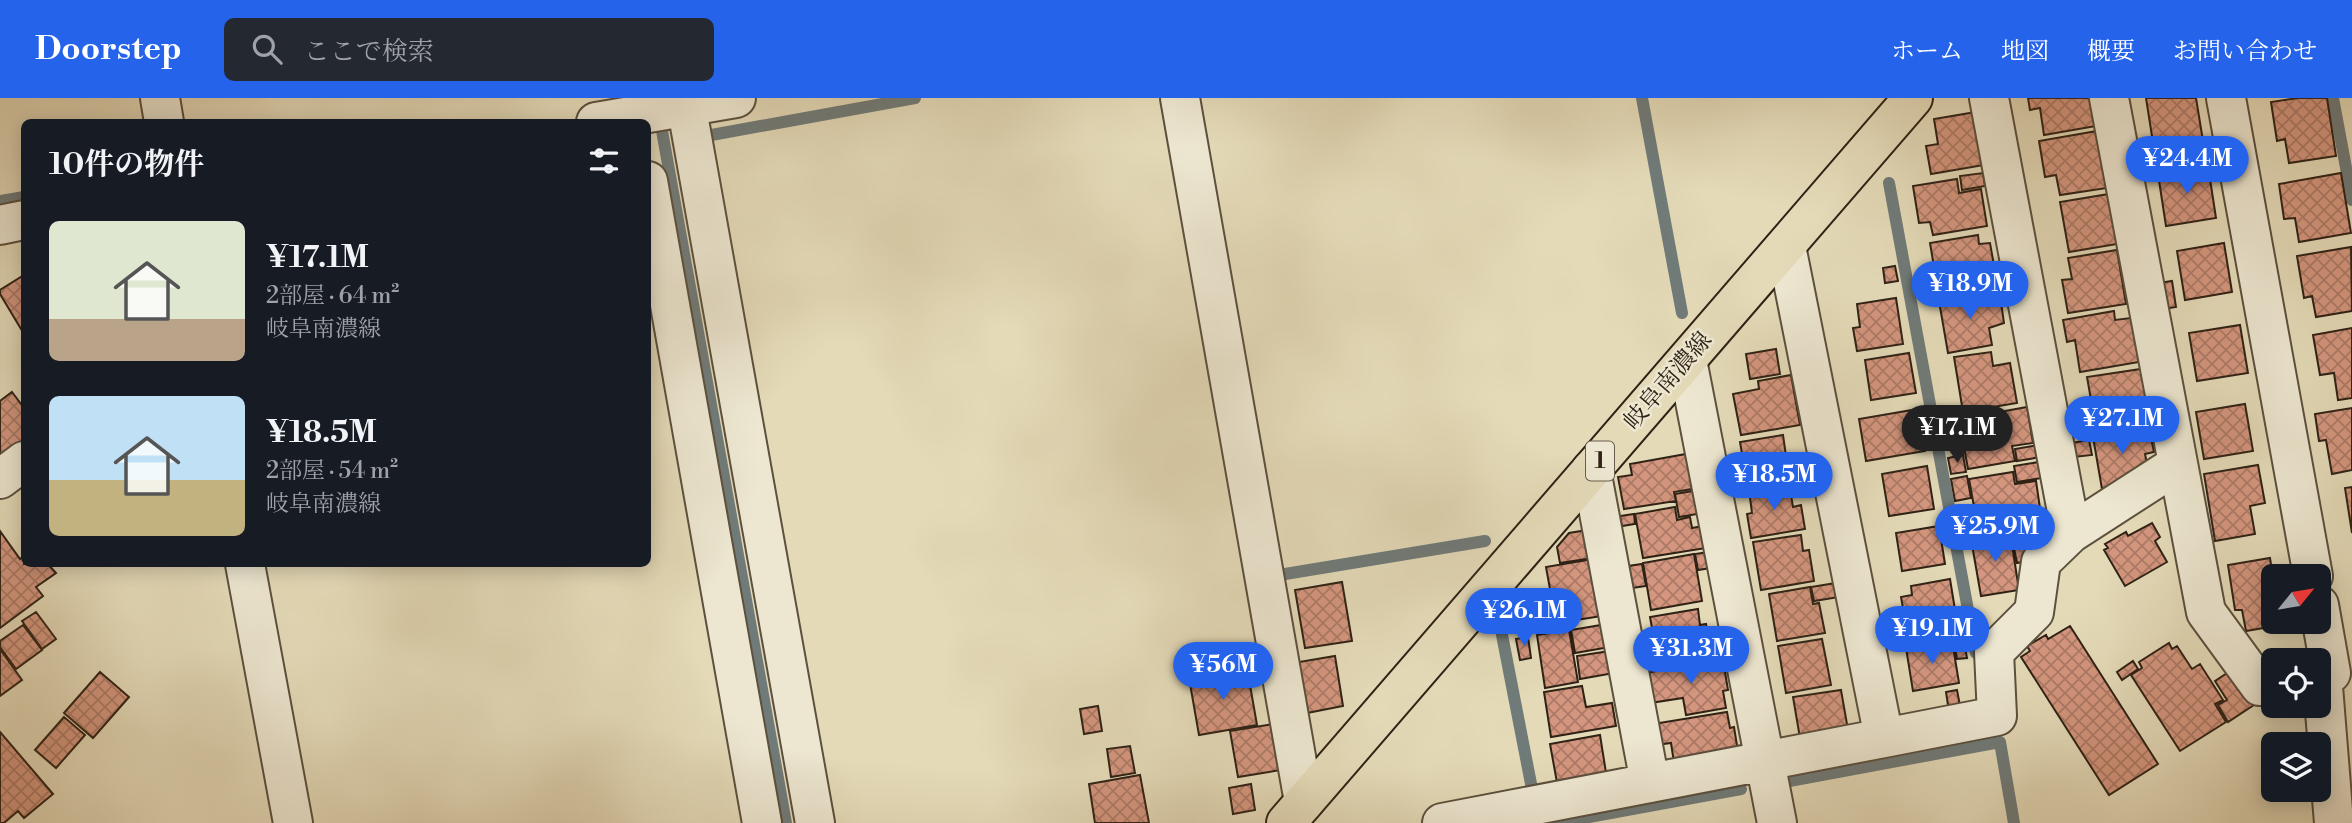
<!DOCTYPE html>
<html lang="ja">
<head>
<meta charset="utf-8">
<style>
  :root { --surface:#171b24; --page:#242831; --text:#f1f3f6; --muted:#9ea1a6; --accent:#2563eb }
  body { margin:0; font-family:"Libre Bodoni","Noto Serif JP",serif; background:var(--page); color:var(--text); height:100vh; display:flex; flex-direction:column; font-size:26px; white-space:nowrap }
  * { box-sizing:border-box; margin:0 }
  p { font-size:23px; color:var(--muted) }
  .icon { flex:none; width:38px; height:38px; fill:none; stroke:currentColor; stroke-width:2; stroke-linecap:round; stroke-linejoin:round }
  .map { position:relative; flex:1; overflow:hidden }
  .details { position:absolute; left:21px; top:21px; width:630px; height:448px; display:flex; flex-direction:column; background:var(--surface); border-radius:10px; box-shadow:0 4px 18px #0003 }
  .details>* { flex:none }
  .needle { width:46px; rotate:60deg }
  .buttons { position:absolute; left:2261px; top:466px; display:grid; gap:14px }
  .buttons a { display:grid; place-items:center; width:70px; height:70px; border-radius:10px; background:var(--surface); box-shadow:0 4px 18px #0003; font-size:35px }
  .price { position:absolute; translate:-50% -60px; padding:0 16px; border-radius:24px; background:var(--accent); color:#fff; font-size:23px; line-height:46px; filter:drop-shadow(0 2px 4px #0008) }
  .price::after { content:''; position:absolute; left:50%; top:42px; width:21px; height:16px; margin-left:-10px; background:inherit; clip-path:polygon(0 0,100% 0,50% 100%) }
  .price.active { background:#222; color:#fff }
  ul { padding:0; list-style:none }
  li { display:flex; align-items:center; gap:21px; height:175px; padding:0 28px }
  li span { display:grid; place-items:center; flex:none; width:196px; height:140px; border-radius:10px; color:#555 }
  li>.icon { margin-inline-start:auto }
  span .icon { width:84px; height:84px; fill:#fffc; stroke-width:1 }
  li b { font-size:30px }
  h2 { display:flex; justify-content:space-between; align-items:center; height:84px; padding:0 28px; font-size:30px }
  header { display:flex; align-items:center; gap:42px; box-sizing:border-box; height:98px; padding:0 35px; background:var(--accent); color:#fff }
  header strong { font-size:33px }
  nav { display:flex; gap:38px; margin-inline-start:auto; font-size:24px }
  .search { width:490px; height:63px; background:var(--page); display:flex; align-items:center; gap:18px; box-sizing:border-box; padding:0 24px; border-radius:10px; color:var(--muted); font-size:26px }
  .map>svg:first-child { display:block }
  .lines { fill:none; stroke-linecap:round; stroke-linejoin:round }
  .stream { stroke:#707b79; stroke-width:12 }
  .building { fill:url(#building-cross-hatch); stroke:#2f2215; stroke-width:2 }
  .minor-casing { stroke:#5c503e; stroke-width:42 }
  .tertiary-casing { stroke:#5c503e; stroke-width:42 }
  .primary-casing { stroke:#2f2215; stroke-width:42 }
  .minor { stroke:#ede7d1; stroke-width:38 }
  .tertiary { stroke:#ede7d1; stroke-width:38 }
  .primary { stroke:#e4dab8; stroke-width:38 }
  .labels { text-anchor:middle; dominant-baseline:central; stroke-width:5; stroke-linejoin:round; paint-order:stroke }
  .shield { fill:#ede7d1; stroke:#685d4d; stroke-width:2 }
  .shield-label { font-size:23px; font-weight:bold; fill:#2f2215 }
  .street-label { font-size:24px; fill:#2f2215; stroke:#ede7d1 }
</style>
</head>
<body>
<header>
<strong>Doorstep</strong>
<div class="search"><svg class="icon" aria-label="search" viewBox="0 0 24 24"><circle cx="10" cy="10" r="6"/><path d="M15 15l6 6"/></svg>ここで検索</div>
<nav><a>ホーム</a><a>地図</a><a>概要</a><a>お問い合わせ</a></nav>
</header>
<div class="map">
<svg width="2352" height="725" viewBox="0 0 2352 725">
  <defs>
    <pattern id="building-cross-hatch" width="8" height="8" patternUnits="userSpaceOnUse" patternTransform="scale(1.75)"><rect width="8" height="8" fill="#d4967e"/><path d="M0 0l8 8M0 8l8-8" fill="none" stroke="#ac7a66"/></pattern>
  </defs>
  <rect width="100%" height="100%" fill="#e4dab8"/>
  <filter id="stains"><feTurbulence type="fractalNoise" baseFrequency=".00286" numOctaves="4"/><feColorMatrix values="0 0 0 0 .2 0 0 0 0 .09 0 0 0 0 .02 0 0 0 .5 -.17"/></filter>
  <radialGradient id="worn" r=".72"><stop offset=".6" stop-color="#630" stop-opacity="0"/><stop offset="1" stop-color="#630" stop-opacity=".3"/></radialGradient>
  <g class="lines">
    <path class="stream" d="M1642,0l40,215
      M2333,0l19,102
      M659,16l127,709
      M706,38l209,-38
      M1889,85l87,470
      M0,103l24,-4
      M1285,476l200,-33
      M1502,537l31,159
      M1784,684l216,-40 14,81
      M1557,725l184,-34"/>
  </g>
  <path class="building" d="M2028,0h63l5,28 -52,9 -4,-27 -10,2z
    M2146,0h50l7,43 -49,8z
    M2298,0h29l9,58 -47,7 -4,-24 -8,2 -6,-39z
    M1976,14l8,53 -53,9 -5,-28 12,-2 -4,-25z
    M2097,33l10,57 -47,7 -4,-20 -11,2 -6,-36z
    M2155,55l3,19 -21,3 -3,-19z
    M2208,68l8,52 -50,8 -8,-52z
    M1983,75l2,13 -23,4 -2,-14z
    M2341,75l10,60 -52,9 -4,-24 -11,1 -5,-35z
    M1957,81l2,14 22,-4 6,37 -54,9 -3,-13 -11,1 -6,-37z
    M2109,96l8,50 -48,8 -9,-50z
    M1978,137l1,9 11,-1 5,28 -23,3 2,11 -36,6 -8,-48z
    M2224,145l8,49 -47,8 -8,-49z
    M2351,149l1,64 -36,6 -4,-21 -8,2 -7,-42z
    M2117,152l9,54 -58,9 -6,-33 10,-1 -4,-21z
    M1895,168l3,15 -13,2 -2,-15z
    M24,177v59l-24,-40v-4z
    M2172,183l4,26 -19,3 -4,-26z
    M1989,194l2,11 10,-1 3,21 -15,5 3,17 -44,8 -9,-52z
    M1896,200l7,46 -46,7 -4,-23 7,-1 -3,-23z
    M2114,213l1,9 16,-2 8,44 -59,10 -5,-32 -8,2 -4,-22z
    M2240,227l8,48 -51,8 -8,-48z
    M2352,230v70l-14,2 -4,-27 -14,2 -7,-40z
    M1776,251l4,25 -30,5 -4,-25z
    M1991,254l2,14 17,-3 7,40 -54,9 -9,-55z
    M1909,255l7,40 -45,7 -6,-40z
    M2141,271l7,42 -7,1 2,8 -47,8 -9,-51z
    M1791,277l9,50 -59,10 -8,-41 26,-5 -1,-8z
    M12,294l12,16v38l-24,18v-63z
    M2245,306l8,47 -49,8 -8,-47z
    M2027,309l6,36 -21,3 3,15 -47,8 -8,-44 23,-4v-6z
    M2352,310v62l-20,4 -6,-34 -7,1 -4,-27z
    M1918,311l7,42 -59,10 -7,-42z
    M2149,330l5,24 -9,2 3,15 -30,17 -16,3 -9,-52z
    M1783,337l3,21 5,-1 4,23 -54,9 -4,-21 7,-1 -4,-23z
    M2089,342l3,15 -18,2 -3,-14z
    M2039,347l2,12 -24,4 -2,-12z
    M1686,356l6,35 -18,3 2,9 -52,8 -6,-32 14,-2 -2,-11z
    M1963,357l3,17 -15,2 -3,-16z
    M2039,364l3,16 -25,4 -3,-16z
    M2258,367l7,38 -15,3 5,28 -40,7 -11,-67z
    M1927,368l7,43 -45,7 -7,-42z
    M1809,369l1,11 -13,2 -2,-10z
    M2013,374l2,12 21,-3 5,34 -20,3 1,4 -44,7 -9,-50z
    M1967,378l4,22 -16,3 -4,-22z
    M1816,381l2,14 -23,4 -2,-14z
    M1789,385l4,24 8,-2 4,24 -54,9 -4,-24 5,-1 -3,-23z
    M2352,389v46l-7,-45z
    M1699,392l4,23 -24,4 -4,-23z
    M1675,409l2,13 13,-3 2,11 11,-2 3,22 -63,10 -8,-44z
    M1634,416l1,10 -13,2 -2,-10z
    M2152,425l8,14 -5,4 12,21 -42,24 -21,-36 4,-2 -3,-4 21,-12 2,4z
    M1939,428l6,38 -43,7 -6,-38z
    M1588,432l5,28 -33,5 -3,-16 12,-14z
    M0,433l20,28 4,-3v8h24l8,9 -20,14 7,9 -43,32z
    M2010,434l9,58 -38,6 -10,-57z
    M1801,437l2,16 6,-1 5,31 -53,9 -8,-48z
    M2025,443l3,20 -11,2 -4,-20z
    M1709,454l2,16 -13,2 -3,-16z
    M1694,456l8,47 -51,9 -8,-47z
    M2270,460l3,19v44h13l1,3 -41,7 -4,-21h-7l-7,-45z
    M1593,461l9,57 -58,9 -4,-22 12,-3 -6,-33z
    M1642,466l4,22 -21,3 -4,-22z
    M1950,481l7,43 -50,9 -6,-34 11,-2 -1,-9z
    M1342,484l10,59 -47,7 -10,-58z
    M1836,485l3,14 -25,4 -3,-14z
    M1810,489l3,17 6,-1 6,30 -48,8 -8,-47z
    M1698,511l2,16 6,-1 5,28 -53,9 -8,-44z
    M36,514l20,27 -14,10 -20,-28z
    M1607,526l3,23 -35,6 -4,-23z
    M23,527l19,25 -26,19 -16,-22v-6z
    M1961,528l6,32 -10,1 -4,-21 -8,1 -1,-10z
    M2070,528l88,138 -49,31 -88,-138 9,-6 -3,-5 19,-11 2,4z
    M1569,532l9,52 -33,6 -8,-53z
    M1528,539l3,21 -11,2 -4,-21z
    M1822,541l9,46 -45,8 -8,-47z
    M1952,542l7,43 -46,8 -7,-43z
    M2169,545l3,6 5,-3 15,23 8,-5 23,36 -8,4 11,18 -46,29 -49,-76 11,-7 -3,-6z
    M0,551l22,31 -22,16z
    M1610,553l4,22 -34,6 -3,-23z
    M1335,558l8,50 -36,7 -8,-51z
    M1723,562l5,30 -5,1 3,17 -40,7 -3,-17 -33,5 -5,-30z
    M2133,563l5,8 -16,11 -5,-8z
    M1247,570l10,57 -58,10 -10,-57z
    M2235,570l22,35 -29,19 -10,-17 9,-5 -12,-19z
    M100,574l29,25 -36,41 -29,-25z
    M1582,588l4,21 26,-4 4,23 -65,11 -7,-45z
    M1841,592l7,40 -48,8 -7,-41z
    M1957,592l4,21 -12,1 -3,-20z
    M1098,608l4,25 -18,3 -4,-25z
    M1727,614l3,16 4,-1 5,31 -64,11 -4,-26 -14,2 -4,-21z
    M64,619l21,18 -29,33 -21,-18z
    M1273,626l8,46 -43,7 -8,-46z
    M0,634l53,62 -29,24 -6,-7 -14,12h-4z
    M1600,637l7,44 -49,9 -8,-44z
    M1130,648l5,27 -24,4 -4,-28z
    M1140,677l9,48h-54l-6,-39z
    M1251,686l4,26 -22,4 -4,-26z"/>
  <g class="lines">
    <defs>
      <path id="minor" d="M685,0l130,725
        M1180,0l124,704
        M1989,0l82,435
        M2109,0l97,514 54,74 13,-2
        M2226,0l87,478
        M596,24l140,-24
        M648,83l114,642
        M0,127l24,-5
        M1687,262l90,463
        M1591,372l59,313
        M0,381l24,-18
        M2319,507l12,68
        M2322,576l12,149
        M1884,640l113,-22 -3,-64 40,-40 7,-50 30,-29 107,-69
        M1442,725l442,-85 -98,-492"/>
      <path id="tertiary" d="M160,0l4,24
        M245,466l48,259"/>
      <path id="primary" d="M1286,725l627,-725"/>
    </defs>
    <use href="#minor" class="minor-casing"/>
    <use href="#tertiary" class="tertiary-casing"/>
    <use href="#primary" class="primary-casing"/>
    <use href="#minor" class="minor"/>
    <use href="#tertiary" class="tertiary"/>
    <use href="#primary" class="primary"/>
  </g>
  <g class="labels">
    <rect class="shield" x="1586" y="343.5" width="28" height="39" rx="5"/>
    <g class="shield-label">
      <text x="1600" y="363">1</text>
    </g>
    <g class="street-label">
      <text transform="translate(1668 283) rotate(-49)">岐阜南濃線</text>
    </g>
  </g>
  <rect width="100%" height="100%" filter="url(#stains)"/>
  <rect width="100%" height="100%" fill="url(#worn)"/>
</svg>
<div class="buttons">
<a><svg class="needle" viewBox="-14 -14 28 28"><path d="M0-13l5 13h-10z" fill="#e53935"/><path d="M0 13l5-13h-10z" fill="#9ea1a6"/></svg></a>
<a><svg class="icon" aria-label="locate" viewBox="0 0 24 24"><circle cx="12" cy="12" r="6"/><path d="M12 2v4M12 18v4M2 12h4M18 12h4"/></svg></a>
<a><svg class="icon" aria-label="layers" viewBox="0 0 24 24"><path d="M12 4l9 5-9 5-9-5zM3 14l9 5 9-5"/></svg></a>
</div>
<b class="price" style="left:2187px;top:98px">¥24.4M</b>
<b class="price" style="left:1970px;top:223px">¥18.9M</b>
<b class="price" style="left:2122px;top:358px">¥27.1M</b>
<b class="price active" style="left:1957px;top:367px">¥17.1M</b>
<b class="price" style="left:1774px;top:414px">¥18.5M</b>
<b class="price" style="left:1995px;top:466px">¥25.9M</b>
<b class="price" style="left:1524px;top:550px">¥26.1M</b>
<b class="price" style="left:1932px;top:568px">¥19.1M</b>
<b class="price" style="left:1691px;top:588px">¥31.3M</b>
<b class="price" style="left:1223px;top:604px">¥56M</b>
<section class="details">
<h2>10件の物件<svg class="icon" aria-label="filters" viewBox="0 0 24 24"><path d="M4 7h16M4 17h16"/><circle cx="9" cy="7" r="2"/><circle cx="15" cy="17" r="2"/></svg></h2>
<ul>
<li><span style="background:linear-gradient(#dfe7d0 70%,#b9a48a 0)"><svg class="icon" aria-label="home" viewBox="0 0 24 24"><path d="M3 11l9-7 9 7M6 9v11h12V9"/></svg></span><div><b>¥17.1M</b><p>2部屋 · 64 m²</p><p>岐阜南濃線</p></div></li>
<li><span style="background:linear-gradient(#bfe0f5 60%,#c2b280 0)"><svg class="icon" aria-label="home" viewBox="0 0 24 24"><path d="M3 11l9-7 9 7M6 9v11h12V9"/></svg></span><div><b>¥18.5M</b><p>2部屋 · 54 m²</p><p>岐阜南濃線</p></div></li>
</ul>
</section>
</div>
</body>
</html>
